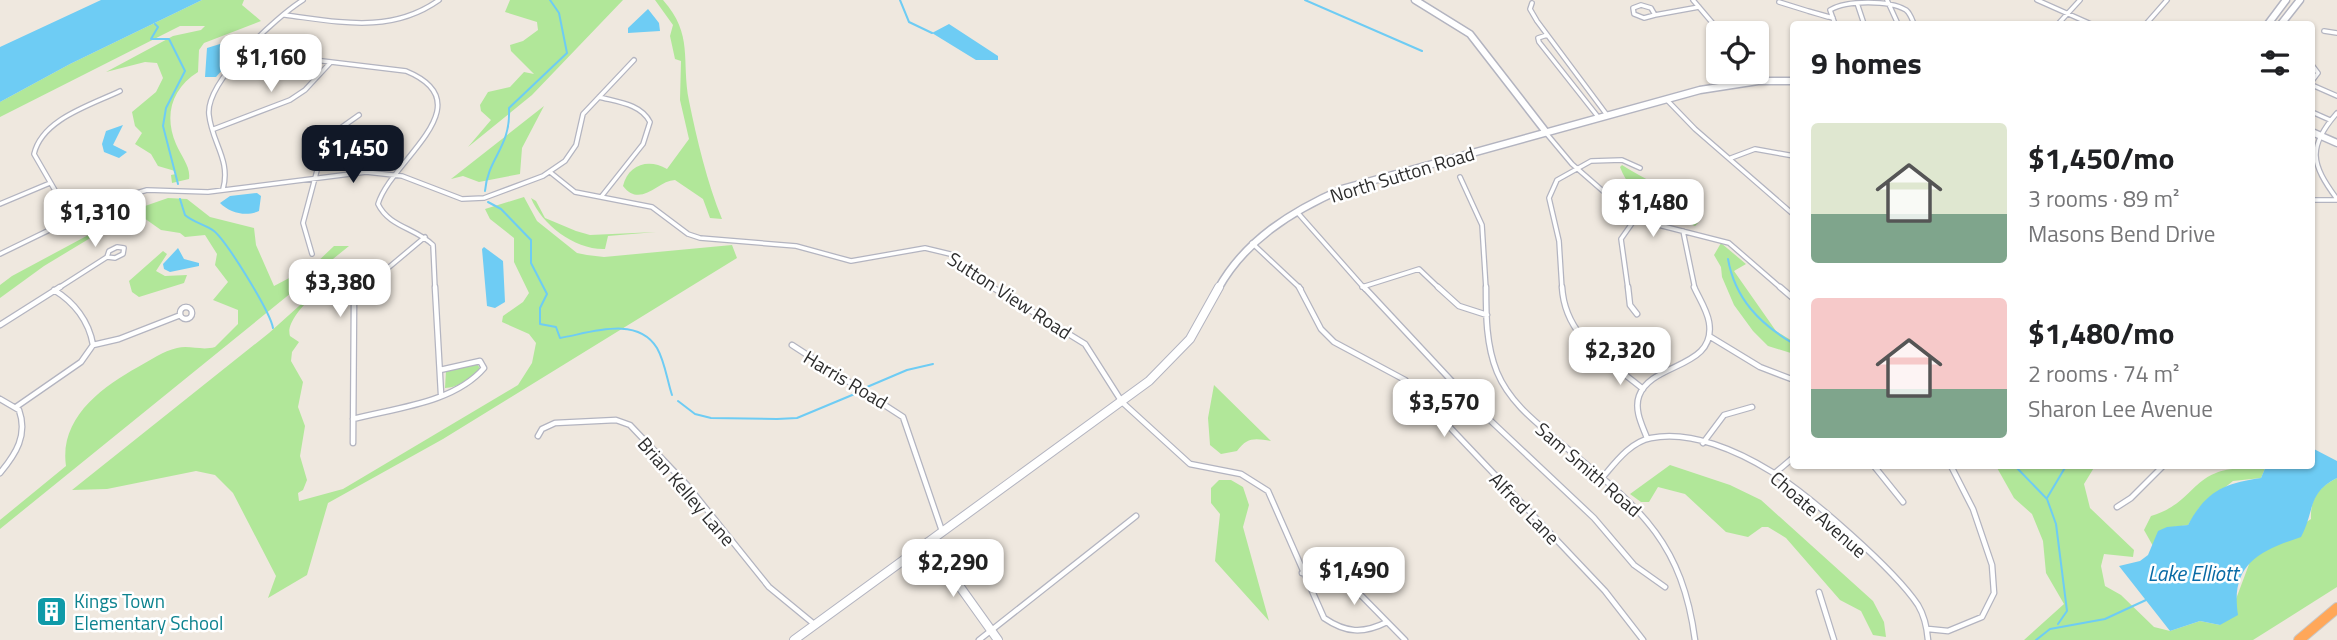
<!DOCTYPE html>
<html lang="en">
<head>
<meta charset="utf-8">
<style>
  :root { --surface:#fff; --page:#f6f6f6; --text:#202124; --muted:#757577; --accent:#111827 }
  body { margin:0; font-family:"Titillium Web",sans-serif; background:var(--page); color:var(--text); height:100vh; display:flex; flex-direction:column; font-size:26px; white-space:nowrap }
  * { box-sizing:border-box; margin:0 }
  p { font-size:23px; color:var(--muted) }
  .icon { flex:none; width:38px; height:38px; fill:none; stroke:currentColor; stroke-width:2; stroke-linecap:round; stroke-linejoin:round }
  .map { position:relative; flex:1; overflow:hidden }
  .sheet { position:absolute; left:1790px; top:21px; width:525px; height:448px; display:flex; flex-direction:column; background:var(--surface); border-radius:7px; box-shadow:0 2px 5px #0004 }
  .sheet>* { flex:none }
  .buttons { position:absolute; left:1706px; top:21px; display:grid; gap:14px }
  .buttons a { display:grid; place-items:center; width:63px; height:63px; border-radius:7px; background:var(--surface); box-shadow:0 2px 5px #0004; font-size:35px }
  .price { position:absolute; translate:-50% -60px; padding:0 16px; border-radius:14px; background:#fff; color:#222; font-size:23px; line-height:46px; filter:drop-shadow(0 2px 4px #0008) }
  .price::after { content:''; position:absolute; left:50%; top:42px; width:21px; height:16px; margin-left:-10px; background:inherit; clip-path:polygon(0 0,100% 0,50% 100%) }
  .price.current { background:var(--accent); color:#fff }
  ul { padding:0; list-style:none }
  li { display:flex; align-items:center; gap:21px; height:175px; padding:0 21px }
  li span { display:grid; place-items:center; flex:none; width:196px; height:140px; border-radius:7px; color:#555 }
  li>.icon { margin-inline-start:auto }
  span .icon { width:84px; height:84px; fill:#fffc; stroke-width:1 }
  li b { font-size:30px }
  h2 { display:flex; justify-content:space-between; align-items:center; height:84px; padding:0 21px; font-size:30px }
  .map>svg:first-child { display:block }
  .green { fill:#b1e799 }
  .water { fill:#6eccf4 }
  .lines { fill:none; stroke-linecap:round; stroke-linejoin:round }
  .stream { stroke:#6eccf4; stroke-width:2 }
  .street-far1-casing { stroke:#b3b4c0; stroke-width:6 }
  .street-casing { stroke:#b3b4c0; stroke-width:7 }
  .secondary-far1-casing { stroke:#b3b4c0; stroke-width:9 }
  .secondary-casing { stroke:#b3b4c0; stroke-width:10 }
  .highway-casing { stroke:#c8c8c8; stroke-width:12 }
  .street-far1 { stroke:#fff; stroke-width:3.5 }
  .street { stroke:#fff; stroke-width:4.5 }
  .secondary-far1 { stroke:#fff; stroke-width:6 }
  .secondary { stroke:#fff; stroke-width:8 }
  .highway { stroke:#ffa759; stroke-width:10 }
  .labels { text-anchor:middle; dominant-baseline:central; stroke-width:5; stroke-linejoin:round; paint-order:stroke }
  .street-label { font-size:19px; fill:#2d2d2d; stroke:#fff }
  .culture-label { font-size:19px; fill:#0d838f; stroke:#fff; text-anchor:start }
  .water-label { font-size:21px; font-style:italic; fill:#086aa5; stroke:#fff }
</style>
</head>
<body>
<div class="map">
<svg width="2337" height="640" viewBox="0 0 2337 640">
  <rect width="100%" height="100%" fill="#efe8df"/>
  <path class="green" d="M202,0h42l-2,5 19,16 -57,22 -5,7 -1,22c-27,17 -34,44 -22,72 5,12 15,23 13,35l-17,4 -1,-8 5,-1 -1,-3 -17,-5 -7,-12 -16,-10 7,-11 -7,-7 -3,-14 24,-20 7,-14 -6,-15 -12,-1 -39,10 67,-36 28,-6 4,-4h-25l-180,91v-15l70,-38z
    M510,0h113l-91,95 -64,52 23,-27 -10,-9 -1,-6 8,-13 22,-5 14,-15 10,2 -23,-23 -1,-6 13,-4 15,-11 -1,-8 -32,-10z
    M655,0h8c31,35 18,60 26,101 8,39 18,81 33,118l-12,-1 -7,-19 -28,-19c-17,0 -34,29 -52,6 5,-22 26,-28 44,-17l22,-30 -9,-39 1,-39 -6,-2 -5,-23 3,-11z
    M544,106l-22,42 -2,26 -41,8 -16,-6 -12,3z
    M1622,165c25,16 63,30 76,58l-3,3c-8,-2 -9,-9 -16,-13 -26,-15 -46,-12 -59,-46z
    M524,197l13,24 40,32 10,2 17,2 128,-12 5,13 -294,181 -115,64 -21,72 -39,23 8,-22 -43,-83 -18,-18 -19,-4 -89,18 -35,1 197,-157 80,-72 4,1c-16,13 -70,53 -63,74l9,6 -7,10 -1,9 12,21 -5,25 7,19 -5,30 7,24 -4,10 -5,3 1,8 44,-12 175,-104 14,-22 4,-20 -7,-9 -27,-12 1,-6 20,-14 6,-9 -15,-31v-24l-24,-19 -5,-10z
    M168,198l19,1 23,18 44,11 2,17 18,41 40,-21 20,-19h15l-349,283v-9l66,-54c-7,-48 36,-79 72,-99 13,-7 25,-16 39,-19 13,-3 25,3 38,-1l23,-23v-14l-25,-10 15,-18 -13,-17 2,-11 -12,-19 -20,2 -5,-4 -19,-3 -17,-12 1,-12z
    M531,198l5,3 9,17 31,13 14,4 66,-3 -48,4 -3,13c-30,1 -63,-24 -74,-51z
    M94,232l-2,5 -48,29 -44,32v-13l12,-9z
    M1721,243l25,21 -12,7 42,60 18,11v12l-26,-8 -15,-15 -19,-26 -12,-28 -1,-10 -7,-12z
    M163,251l4,3 -11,17 9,5 22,-1 -3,8 -45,14 -7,-5 -3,-11z
    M476,363l4,5c-5,9 -23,20 -35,20l1,-17z
    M1214,385l57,56c-16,-3 -24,-4 -34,10l-16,3 -11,-9 -2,-27z
    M1670,465l60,20 31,15 112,101 11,21 2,15 -13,-2 -12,-24 -21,-11 -54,-62 -18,-11h-6l-14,10 -22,-5 -41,-38 -27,-7 -9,15h-8l-11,-8z
    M1996,466h99l-11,18 6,24 44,42 -1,7 -29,-3 -3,12 4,20 16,9 33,32 16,4 30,-10 20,4 16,-26 15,-40 60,-40c-1,-21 8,-32 26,-41v109l-84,53h-229l40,-36 -18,-31 -3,-32 -11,-27 -18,-16z
    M2250,466h16l-5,12 -28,3 -34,27 -11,17c-19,3 -27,1 -35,21l-9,-16 7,-14c47,-14 39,-48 96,-48z
    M1219,480h12l12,7 6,18 -6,22 26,94 -54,-60 5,-47 -9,-11v-15z"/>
  <path class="water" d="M101,0h101l-132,64 -70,38v-55z
    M648,9l11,14 1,8 -32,2v-5z
    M949,24l49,32v4h-22l-44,-27z
    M233,40l12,4 -29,33h-11l2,-29z
    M123,125l-10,20 14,7 -8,6 -15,-6 -2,-8 4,-13z
    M257,193l4,3 -2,15c-13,6 -29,2 -39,-8l10,-7z
    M484,247l19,14 2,41 -10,6 -8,-2 -5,-57z
    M178,248l6,11 15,4v3l-29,6 -6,-3 -1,-5z
    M2312,448l25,13v17c-30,15 -22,33 -36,59 -41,14 -71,27 -63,78l-18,10 -20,-4 -30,10 -51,-65 21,-5 8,-6 10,-24 9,-4 21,-2c18,-34 37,-42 73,-47l5,-12h46z"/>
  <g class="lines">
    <path class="stream" d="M900,0l9,22 23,11
      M1305,0l117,51
      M155,24l3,3 -7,12h18l16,32 -19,37 -3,18 15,58
      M485,191c3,-34 26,-43 24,-83l58,-55 -8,-40 -9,-13
      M180,199l5,16c9,8 20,9 29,16 13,11 56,80 59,97
      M488,202l13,7 30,31v23l16,31 -7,14v16l16,3 4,11c30,-5 77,-23 97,10 8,14 10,32 15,47
      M1728,259c7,40 32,65 66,85
      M867,387l40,-17 26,-6
      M678,401l17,13 16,4 66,1 20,-1 60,-25
      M2015,466l32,33 9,25 11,87 -9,13
      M2047,498l19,-32
      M2036,640l14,-11 55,-10 41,-19"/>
    <defs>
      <path id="street-far1" d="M1693,0l28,33
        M1887,0l11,24
        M2037,0l54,24
        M1779,2l29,9
        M1532,3l-2,6 7,12 70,94
        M1857,3l7,21
        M1641,5l10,3 4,7 -11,3 -10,-4 -1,-6z
        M285,15c55,7 106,19 154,-15
        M1655,15l44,-8
        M1828,17l-20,-6 25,7
        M1835,24l-5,-14c17,-10 59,-10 76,0 4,3 6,9 8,14
        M2058,24l22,-24
        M2146,24l21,-24
        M2324,31l13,2
        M1547,35l-9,3 1,4 60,76
        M248,52l158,19c80,33 -15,89 -28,133 11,23 38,24 55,41l2,44
        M2312,65l6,8 -6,8
        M1750,72l7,9
        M2312,85l25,11
        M599,97c19,5 42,7 51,25l-7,22 -42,53
        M1667,100l28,29 99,86
        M2312,112l18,8
        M2337,113c-30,34 -26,51 0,86
        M214,129l76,-29 15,-10 25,-27
        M1546,133l26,31 63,55 94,24 53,46
        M1731,158l24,-9 39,7
        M550,172l25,20 77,15 36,27 12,4 96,8 55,15 74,-13 25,6 45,35
        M1460,177l22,48 4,64
        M223,189c8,-29 -11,-46 -14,-74 -4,-33 67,-98 94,-115
        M2312,200h25
        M0,204l50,-21
        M1297,212l68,77
        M71,218l-37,-64c8,-35 57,-49 86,-63
        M1683,231l12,58
        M1252,243l49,46
        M117,247l7,1 -1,6 -8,4 -8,-1 2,-6z
        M0,254l109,-53 38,-11 61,2 158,-20 36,4 60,23 22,-1 59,-22 22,-15 11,-16 7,-31 51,-54
        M312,254l-9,-31 20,-75 12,-16 24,-17
        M1362,287l57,-18 21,20
        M57,289l50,-32
        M363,289l62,-52
        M1562,289l-3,-48 -10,-43 8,-18 34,-19 31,-1 18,8
        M1628,289l-7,-50 14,-20"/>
      <path id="street" d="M435,287l6,107
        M992,287l93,57 37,58 68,62 51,10 27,17 56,127c22,15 39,16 63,4
        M1299,287l22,42 13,13 71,38 200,211 38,49
        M1364,287l111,119 119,112 40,47 31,22
        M1438,287l21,19 28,9
        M1486,287c0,28 0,58 11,85 12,29 36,48 60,68 76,64 124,94 138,200
        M1562,287c3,51 45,72 81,102
        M1628,287l2,18 7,9
        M1780,287l14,12
        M180 313a6 6 0 1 1 12 0a6 6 0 1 1-12 0Z
        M0,325l60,-38
        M1709,336l51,31 34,13
        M93,345l26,-6 59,-23
        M792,345l111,72 39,114
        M0,399l19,11c9,25 -3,44 -19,63
        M16,407l65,-45 12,-17c-4,-24 -19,-43 -39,-55
        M353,419c42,-11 101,-16 131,-51l-4,-7 -40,9
        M538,436l4,-7 13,-6 61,-3 14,5 57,60 82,102 45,37
        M1647,438c-5,-13 -13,-28 -8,-42 12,-34 78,-27 70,-74 -2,-12 -10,-24 -15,-35
        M353,443l1,-141 10,-15
        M1703,443l21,-28 28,-8
        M1874,466l29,36
        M1775,473l19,-16
        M1602,478c13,-15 28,-36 49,-40 40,-8 87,13 121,34 37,23 122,97 146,133 6,10 9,23 10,35
        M2117,507l14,-9 32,-32
        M1302,573l17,-3 23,6 63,64
        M1819,592l15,48
        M1928,629l20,2 34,-14 12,-24 -2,-28 -19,-56 -22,-43
        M979,640l157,-124"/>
      <path id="secondary-far1" d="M1415,0l55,34 76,98
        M2268,24l18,-24
        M2281,24l19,-24
        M2312,132l25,11
        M1218,289c27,-49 74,-78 124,-100l358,-99 58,-9h36"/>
      <path id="secondary" d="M928,542l70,98
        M794,640l355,-259 41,-42 29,-52"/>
      <path id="highway" d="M2299,640l38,-32"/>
    </defs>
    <use href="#street-far1" class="street-far1-casing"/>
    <use href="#street" class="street-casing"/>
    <use href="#secondary-far1" class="secondary-far1-casing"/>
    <use href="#secondary" class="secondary-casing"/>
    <use href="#highway" class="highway-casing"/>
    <use href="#street-far1" class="street-far1"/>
    <use href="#street" class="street"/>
    <use href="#secondary-far1" class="secondary-far1"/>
    <use href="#secondary" class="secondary"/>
    <use href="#highway" class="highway"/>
  </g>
  <defs>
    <symbol id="building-square" viewBox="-11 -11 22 22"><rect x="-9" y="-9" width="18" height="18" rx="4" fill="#0f9aa8" stroke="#fff"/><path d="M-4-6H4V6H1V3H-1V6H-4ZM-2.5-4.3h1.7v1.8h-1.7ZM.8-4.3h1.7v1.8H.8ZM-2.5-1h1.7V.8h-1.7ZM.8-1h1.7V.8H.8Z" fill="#fff"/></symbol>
  </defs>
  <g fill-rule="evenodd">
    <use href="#building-square" x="34" y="594" width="35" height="35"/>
  </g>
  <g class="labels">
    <g class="street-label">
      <text transform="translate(1402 174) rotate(-17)">North Sutton Road</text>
      <text transform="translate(1010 295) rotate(33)">Sutton View Road</text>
      <text transform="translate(846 379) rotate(31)">Harris Road</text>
      <text transform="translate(1589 469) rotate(41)">Sam Smith Road</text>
      <text transform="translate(687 491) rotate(49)">Brian Kelley Lane</text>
      <text transform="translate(1525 508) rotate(46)">Alfred Lane</text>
      <text transform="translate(1819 514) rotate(41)">Choate Avenue</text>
    </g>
    <g class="culture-label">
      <text x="74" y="600">Kings Town<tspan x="74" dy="22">Elementary School</tspan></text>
    </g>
    <g class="water-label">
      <text x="2193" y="573">Lake Elliott</text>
    </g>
  </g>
</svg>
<div class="buttons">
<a><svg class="icon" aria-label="locate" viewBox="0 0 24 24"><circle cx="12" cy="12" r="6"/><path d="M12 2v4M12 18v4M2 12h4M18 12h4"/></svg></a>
</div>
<b class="price" style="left:271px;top:94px">$1,160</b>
<b class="price current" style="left:353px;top:185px">$1,450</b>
<b class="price" style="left:1653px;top:239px">$1,480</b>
<b class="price" style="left:95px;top:249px">$1,310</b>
<b class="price" style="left:340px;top:319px">$3,380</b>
<b class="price" style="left:1620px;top:387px">$2,320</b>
<b class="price" style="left:1444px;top:439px">$3,570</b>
<b class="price" style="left:953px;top:599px">$2,290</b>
<b class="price" style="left:1354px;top:607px">$1,490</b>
<section class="sheet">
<h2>9 homes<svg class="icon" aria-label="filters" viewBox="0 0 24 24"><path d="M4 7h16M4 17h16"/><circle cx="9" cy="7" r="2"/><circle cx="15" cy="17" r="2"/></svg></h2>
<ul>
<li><span style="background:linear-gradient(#dfe7d0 65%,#7fa58c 0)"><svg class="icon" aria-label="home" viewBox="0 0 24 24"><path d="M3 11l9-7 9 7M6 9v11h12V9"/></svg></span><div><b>$1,450/mo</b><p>3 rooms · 89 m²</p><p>Masons Bend Drive</p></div></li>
<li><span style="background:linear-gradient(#f6c9c9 65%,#7fa58c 0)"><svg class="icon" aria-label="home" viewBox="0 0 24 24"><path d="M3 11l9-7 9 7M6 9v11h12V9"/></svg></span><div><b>$1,480/mo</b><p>2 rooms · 74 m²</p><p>Sharon Lee Avenue</p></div></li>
</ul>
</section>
</div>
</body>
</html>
